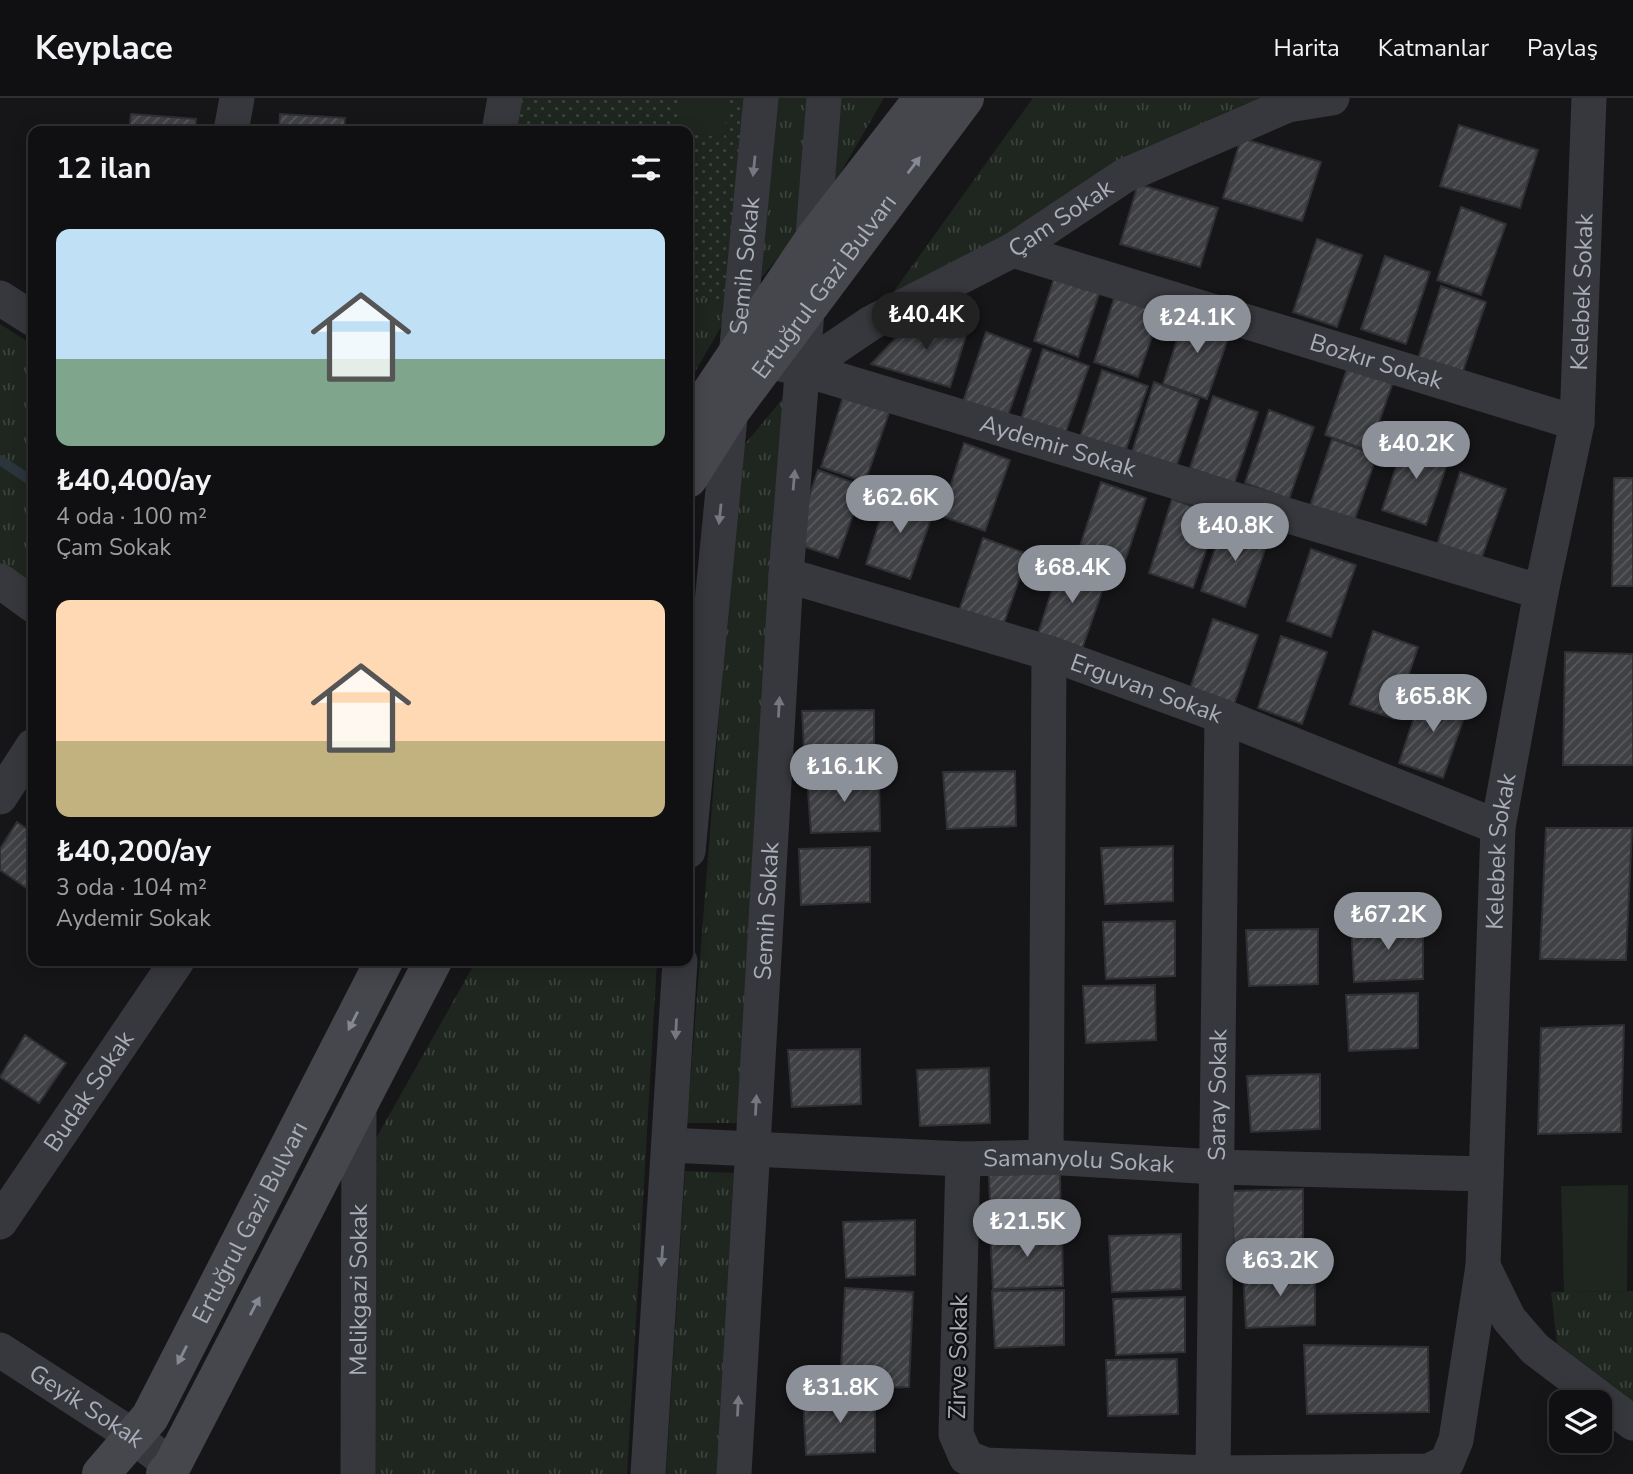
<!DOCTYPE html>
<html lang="tr">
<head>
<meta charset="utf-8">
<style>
  :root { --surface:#101012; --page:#19191b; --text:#f1f3f6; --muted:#9c9d9f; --line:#303032; --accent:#8c9099 }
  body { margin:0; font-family:"Nunito Sans",sans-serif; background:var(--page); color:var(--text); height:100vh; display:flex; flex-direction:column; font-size:26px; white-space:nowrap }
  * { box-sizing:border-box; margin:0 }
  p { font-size:23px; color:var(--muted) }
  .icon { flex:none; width:38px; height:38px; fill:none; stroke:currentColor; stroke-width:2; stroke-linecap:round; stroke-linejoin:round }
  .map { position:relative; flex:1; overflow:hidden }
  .side { position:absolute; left:28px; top:28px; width:665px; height:840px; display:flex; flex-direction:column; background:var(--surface); border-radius:14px; box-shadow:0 4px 18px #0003,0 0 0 2px var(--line) }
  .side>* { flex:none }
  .tools { position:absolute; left:1549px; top:1292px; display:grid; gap:14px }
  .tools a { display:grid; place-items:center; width:63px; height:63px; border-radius:14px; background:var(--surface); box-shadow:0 4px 18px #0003,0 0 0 2px var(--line); font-size:35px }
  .price { position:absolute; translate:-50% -60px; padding:0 16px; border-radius:24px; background:var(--accent); color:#fff; font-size:23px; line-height:46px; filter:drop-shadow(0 2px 4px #0008) }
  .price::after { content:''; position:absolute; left:50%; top:42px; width:21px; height:16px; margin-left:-10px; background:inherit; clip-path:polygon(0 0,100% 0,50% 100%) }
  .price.active { background:#222; color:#fff }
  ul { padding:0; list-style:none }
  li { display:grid; align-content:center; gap:14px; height:371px; padding:0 28px }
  li span { display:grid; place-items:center; height:217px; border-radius:14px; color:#555 }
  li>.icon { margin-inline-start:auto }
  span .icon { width:126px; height:126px; fill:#fffc; stroke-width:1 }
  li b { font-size:30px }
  h2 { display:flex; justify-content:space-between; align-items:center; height:84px; padding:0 28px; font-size:30px }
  header { display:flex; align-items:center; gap:42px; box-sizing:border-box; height:98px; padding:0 35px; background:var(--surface); border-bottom:2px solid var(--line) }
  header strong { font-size:33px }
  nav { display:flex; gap:38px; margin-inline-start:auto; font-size:24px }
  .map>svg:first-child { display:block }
  .grass { fill:url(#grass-tufts) }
  .park { fill:url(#park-dots) }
  .pitch { fill:#1e261f }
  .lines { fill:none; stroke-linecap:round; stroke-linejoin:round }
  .stream { stroke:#2c353c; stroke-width:10 }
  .building { fill:url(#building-hatch); stroke:#303034; stroke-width:2 }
  .street { stroke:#37383d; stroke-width:35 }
  .secondary { stroke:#45474d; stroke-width:38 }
  .oneway { fill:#858993 }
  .oneway2 { fill:#757881 }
  .labels { text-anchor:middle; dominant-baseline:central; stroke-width:5; stroke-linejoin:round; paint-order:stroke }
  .street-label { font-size:24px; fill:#a8adb8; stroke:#111113 }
</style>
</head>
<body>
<header>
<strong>Keyplace</strong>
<nav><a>Harita</a><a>Katmanlar</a><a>Paylaş</a></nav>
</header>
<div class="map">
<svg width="1633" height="1376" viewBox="0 0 1633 1376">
  <defs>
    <pattern id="grass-tufts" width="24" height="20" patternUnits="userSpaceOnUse" patternTransform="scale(1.75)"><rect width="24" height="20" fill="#1e261f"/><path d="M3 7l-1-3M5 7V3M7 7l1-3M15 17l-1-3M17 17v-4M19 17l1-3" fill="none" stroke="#3c433d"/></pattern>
    <pattern id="park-dots" width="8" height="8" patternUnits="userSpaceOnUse" patternTransform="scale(1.75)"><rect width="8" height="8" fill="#1e261f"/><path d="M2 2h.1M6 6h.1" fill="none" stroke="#3c433d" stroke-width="1.8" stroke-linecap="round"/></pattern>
    <pattern id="building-hatch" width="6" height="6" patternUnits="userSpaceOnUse" patternTransform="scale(1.75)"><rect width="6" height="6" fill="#404145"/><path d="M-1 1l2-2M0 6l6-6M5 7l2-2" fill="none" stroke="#595a5e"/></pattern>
  </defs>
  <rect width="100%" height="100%" fill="#161618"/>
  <path class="grass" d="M772,0h45l-11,126 -49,59z
    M837,0h47l-57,98z
    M1033,0h299l-44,7 -417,218z
    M688,198l48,5 -48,83z
    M0,226l33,21v244l-33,-22z
    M790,292l-50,733h-53l53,-673z
    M476,863h181l-30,513h-255l2,-332z
    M685,1073l53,2 -17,301h-55z
    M1633,1193v110l-76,-58 -6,-51z"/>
  <path class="park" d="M516,0h238l-18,203 -48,-5v-165h-176z"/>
  <path class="pitch" d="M680,0h48l-4,40 -48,-7z
    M1628,1087l-1,106 -63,1 -3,-106z"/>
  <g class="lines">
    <path class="stream" d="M0,362l33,22"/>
  </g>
  <path class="building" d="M131,16l65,5 -1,12h-66z
    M280,16l65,4 -1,13h-65z
    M1459,27l79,25 -18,58 -80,-22z
    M1241,40l80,24 -19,59 -79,-23z
    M1138,86l80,24 -18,59 -80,-23z
    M1461,109l45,17 -25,71 -44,-15z
    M1317,141l45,16 -25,72 -44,-15z
    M1385,158l45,16 -24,72 -45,-15z
    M1057,171l45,16 -24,72 -44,-16z
    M1441,188l45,16 -24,72 -44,-15z
    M1117,191l46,16 -25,72 -44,-15z
    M1186,213l46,16 -25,72 -44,-15z
    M912,223l57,5 -19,61 -79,-23z
    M986,234l45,17 -25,72 -44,-16z
    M1043,251l46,17 -25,71 -44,-15z
    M1349,265l45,16 -25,72 -44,-16z
    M1102,272l46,16 -25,72 -45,-15z
    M1154,284l45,17 -24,71 -44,-15z
    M844,296l46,16 -25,72 -44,-15z
    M1213,298l45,16 -24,72 -44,-16z
    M1269,312l45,17 -25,72 -44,-16z
    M1406,338l45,17 -25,72 -44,-15z
    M1332,341l45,16 -25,72 -44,-15z
    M964,345l46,17 -25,71 -44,-15z
    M818,372l45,16 -25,72 -44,-15z
    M1460,374l46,17 -25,71 -44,-15z
    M1614,380h19v108h-21z
    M1101,384l45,16 -24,72 -45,-15z
    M889,393l46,16 -25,72 -44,-15z
    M1172,401l46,17 -25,72 -44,-15z
    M1225,420l45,17 -25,72 -44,-16z
    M983,440l45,16 -25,72 -44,-15z
    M1311,451l45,16 -25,72 -44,-16z
    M1061,463l46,16 -25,72 -44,-15z
    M1213,521l45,16 -25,72 -44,-15z
    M1373,533l45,16 -24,72 -44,-15z
    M1281,538l46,16 -25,72 -44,-16z
    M1565,554l68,2v111h-70z
    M1423,592l45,16 -25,72 -44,-15z
    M874,612v55l-69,3 -3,-57z
    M1015,673l1,55 -69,3 -4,-57z
    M879,677l1,56 -69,2 -4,-56z
    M17,724l16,11v55l-2,3 -31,-21v-21z
    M1546,730h86l-6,132 -86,-1z
    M1173,748v55l-68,3 -4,-56z
    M870,749v55l-69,3 -2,-56z
    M1175,823v55l-69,3 -3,-57z
    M1423,826v55l-69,3 -3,-57z
    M1318,831v55l-69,2 -3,-56z
    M1155,887l1,55 -70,3 -3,-57z
    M1418,895v55l-69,3 -3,-56z
    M1624,927l-3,107 -83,2 3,-106z
    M25,937l41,28 -27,40 -39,-26z
    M860,951l1,55 -69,3 -4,-57z
    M989,970l1,55 -70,3 -3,-56z
    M1320,976v55l-69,3 -4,-56z
    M1060,1075l1,55 -70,3 -2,-56z
    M1303,1091v55l-69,3 -3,-56z
    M915,1122v55l-69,3 -3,-56z
    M1062,1133l1,55 -70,3 -3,-57z
    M1181,1136v55l-69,3 -3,-56z
    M1315,1172v55l-69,3 -3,-57z
    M845,1190l68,4 -4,95 -69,2z
    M1064,1192v55l-69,3 -3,-57z
    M1185,1199v55l-69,3 -3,-56z
    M1304,1247l124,2 1,65 -122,2z
    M1177,1261l1,55 -70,2 -2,-56z
    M875,1299v55l-69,3 -3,-57z"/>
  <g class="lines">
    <g class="street">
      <path d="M231,33l6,-33"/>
      <path d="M499,33l6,-33"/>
      <path id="s1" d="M1013,152l564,173"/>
      <path d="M0,200l33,21"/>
      <path id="s2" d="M780,266l23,5 738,223"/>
      <path id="s3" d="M803,271l68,-46 142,-73 111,-74 164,-71 44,-7"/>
      <path id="s4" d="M786,477l263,78 173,63 276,111"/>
      <path d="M0,483l33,24"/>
      <path d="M0,699l33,-51"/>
      <path id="s5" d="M688,753l73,-753"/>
      <path id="s6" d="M669,1047l294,14 83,-2 170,10 270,7"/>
      <path d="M1046,1059l3,-504"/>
      <path id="s7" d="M963,1061l-7,275 10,23 19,8 228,8 216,-2 18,-9 9,-22 27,-174 15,-439 43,-235 36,-169 12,-325"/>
      <path id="s8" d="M0,1124l177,-261"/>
      <path d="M1483,1168l26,53 26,30 98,74"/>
      <path id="s9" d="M0,1252l133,86 39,30"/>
      <path id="s10" d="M1213,1375l9,-757"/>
      <path id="s11" d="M358,1376l1,-368"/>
      <path d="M648,1376l32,-513"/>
      <path id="s12" d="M734,1376l52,-899 38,-477"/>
    </g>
    <g class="secondary">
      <path d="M688,328l125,-186 110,-142"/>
      <path id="s13" d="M688,381l43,-68 234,-313"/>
      <path id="s14" d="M101,1376l49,-57 234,-456"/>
      <path d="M165,1376l7,-8 261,-505"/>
    </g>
  </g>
  <defs><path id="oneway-solid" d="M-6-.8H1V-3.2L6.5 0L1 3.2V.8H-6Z" transform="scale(1.75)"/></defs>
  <g class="oneway">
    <use href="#oneway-solid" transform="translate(914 67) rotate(-53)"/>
    <use href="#oneway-solid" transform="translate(353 923) rotate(117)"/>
    <use href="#oneway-solid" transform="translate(255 1208) rotate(-62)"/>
    <use href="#oneway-solid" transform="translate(182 1257) rotate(117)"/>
  </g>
  <g class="oneway2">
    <use href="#oneway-solid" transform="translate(754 68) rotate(96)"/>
    <use href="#oneway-solid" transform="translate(794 382) rotate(-85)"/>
    <use href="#oneway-solid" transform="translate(720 416) rotate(96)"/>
    <use href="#oneway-solid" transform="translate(779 609) rotate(-87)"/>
    <use href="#oneway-solid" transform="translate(676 931) rotate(93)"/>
    <use href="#oneway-solid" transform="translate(756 1007) rotate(-87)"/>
    <use href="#oneway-solid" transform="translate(662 1158) rotate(94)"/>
    <use href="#oneway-solid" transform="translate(738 1308) rotate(-87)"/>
  </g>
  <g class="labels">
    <g class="street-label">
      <text stroke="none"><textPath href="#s3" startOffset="299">Çam Sokak</textPath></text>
      <text stroke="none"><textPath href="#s5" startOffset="588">Semih Sokak</textPath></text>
      <text stroke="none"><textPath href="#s13" startOffset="236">Ertuğrul Gazi Bulvarı</textPath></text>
      <text stroke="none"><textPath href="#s7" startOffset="1967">Kelebek Sokak</textPath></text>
      <text stroke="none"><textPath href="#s1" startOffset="380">Bozkır Sokak</textPath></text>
      <text stroke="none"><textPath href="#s2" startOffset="290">Aydemir Sokak</textPath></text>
      <text stroke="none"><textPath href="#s4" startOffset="378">Erguvan Sokak</textPath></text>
      <text stroke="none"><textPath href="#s7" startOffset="1400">Kelebek Sokak</textPath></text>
      <text stroke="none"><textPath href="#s12" startOffset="564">Semih Sokak</textPath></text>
      <text stroke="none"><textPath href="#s8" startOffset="158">Budak Sokak</textPath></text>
      <text stroke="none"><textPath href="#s10" startOffset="378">Saray Sokak</textPath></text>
      <text stroke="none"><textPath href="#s6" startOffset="410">Samanyolu Sokak</textPath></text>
      <text stroke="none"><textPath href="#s14" startOffset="294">Ertuğrul Gazi Bulvarı</textPath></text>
      <text stroke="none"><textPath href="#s11" startOffset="184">Melikgazi Sokak</textPath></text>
      <text transform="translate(958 1259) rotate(-89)">Zirve Sokak</text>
      <text stroke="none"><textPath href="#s9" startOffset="103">Geyik Sokak</textPath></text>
    </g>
  </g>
</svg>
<div class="tools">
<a><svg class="icon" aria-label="layers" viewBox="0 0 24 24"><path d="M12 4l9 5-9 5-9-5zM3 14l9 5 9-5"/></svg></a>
</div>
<b class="price active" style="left:926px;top:254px">₺40.4K</b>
<b class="price" style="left:1197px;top:257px">₺24.1K</b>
<b class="price" style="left:1416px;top:383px">₺40.2K</b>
<b class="price" style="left:900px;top:437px">₺62.6K</b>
<b class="price" style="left:1235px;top:465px">₺40.8K</b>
<b class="price" style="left:1072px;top:507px">₺68.4K</b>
<b class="price" style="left:1433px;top:636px">₺65.8K</b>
<b class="price" style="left:844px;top:706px">₺16.1K</b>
<b class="price" style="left:1388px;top:854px">₺67.2K</b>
<b class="price" style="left:1027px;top:1161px">₺21.5K</b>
<b class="price" style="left:1280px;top:1200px">₺63.2K</b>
<b class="price" style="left:840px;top:1327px">₺31.8K</b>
<section class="side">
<h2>12 ilan<svg class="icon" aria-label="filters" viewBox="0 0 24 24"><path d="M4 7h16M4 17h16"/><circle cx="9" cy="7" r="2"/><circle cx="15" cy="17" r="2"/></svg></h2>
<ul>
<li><span style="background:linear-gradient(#bfe0f5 60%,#7fa58c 0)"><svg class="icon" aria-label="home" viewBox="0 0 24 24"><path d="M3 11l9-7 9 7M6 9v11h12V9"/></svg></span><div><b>₺40,400/ay</b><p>4 oda · 100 m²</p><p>Çam Sokak</p></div></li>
<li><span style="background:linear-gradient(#ffd9b3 65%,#c2b280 0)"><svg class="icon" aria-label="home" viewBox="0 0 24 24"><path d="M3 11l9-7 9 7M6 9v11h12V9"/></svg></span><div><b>₺40,200/ay</b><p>3 oda · 104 m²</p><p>Aydemir Sokak</p></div></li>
</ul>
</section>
</div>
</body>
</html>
